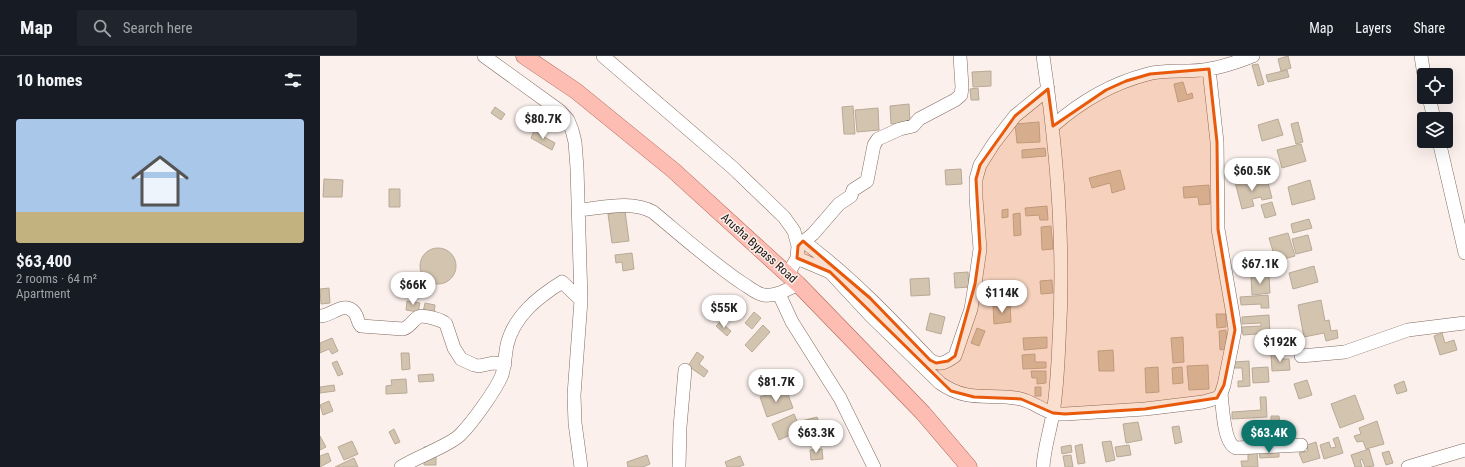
<!DOCTYPE html>
<html lang="en">
<head>
<meta charset="utf-8">
<style>
  :root { --surface:#171b24; --page:#20242c; --text:#f1f3f6; --muted:#9ea1a6; --line:#363941; --accent:#0f766e }
  body { margin:0; font-family:"Roboto Condensed",sans-serif; background:var(--page); color:var(--text); height:100vh; display:flex; flex-direction:column; font-size:15px; white-space:nowrap }
  * { box-sizing:border-box; margin:0 }
  p { font-size:13px; color:var(--muted) }
  .icon { flex:none; width:22px; height:22px; fill:none; stroke:currentColor; stroke-width:2; stroke-linecap:round; stroke-linejoin:round }
  .map { position:relative; flex:1; overflow:hidden }
  .sheet { display:flex; flex-direction:column; background:var(--surface); width:320px }
  .sheet>* { flex:none }
  .controls { position:absolute; left:1097px; top:12px; display:grid; gap:8px }
  .controls a { display:grid; place-items:center; width:36px; height:36px; border-radius:4px; background:var(--surface); box-shadow:0 4px 16px #0002; font-size:20px }
  .price { position:absolute; translate:-50% -34px; padding:0 9px; border-radius:14px; background:#fff; color:#222; font-size:13px; line-height:26px; filter:drop-shadow(0 1px 2px #0008) }
  .price::after { content:''; position:absolute; left:50%; top:24px; width:12px; height:9px; margin-left:-6px; background:inherit; clip-path:polygon(0 0,100% 0,50% 100%) }
  .price.selected { background:var(--accent); color:#fff }
  ul { padding:0; list-style:none }
  li { display:grid; align-content:center; gap:8px; height:212px; padding:0 16px }
  li+li { border-top:1px solid var(--line) }
  li span { display:grid; place-items:center; height:124px; border-radius:4px; color:#555 }
  li>.icon { margin-inline-start:auto }
  span .icon { width:72px; height:72px; fill:#fffc; stroke-width:1 }
  li b { font-size:17px }
  h2 { display:flex; justify-content:space-between; align-items:center; height:48px; padding:0 16px; font-size:17px }
  header { display:flex; align-items:center; gap:24px; box-sizing:border-box; height:56px; padding:0 20px; background:var(--surface); border-bottom:1px solid var(--line) }
  header strong { font-size:19px }
  nav { display:flex; gap:22px; margin-inline-start:auto; font-size:14px }
  .search { width:280px; height:36px; background:var(--page); display:flex; align-items:center; gap:10px; box-sizing:border-box; padding:0 14px; border-radius:4px; color:var(--muted); font-size:15px }
  main { display:flex; flex:1; min-height:0 }
  .map>svg:first-child { display:block }
  .building { fill:#d3c4af; stroke:#b9aa96 }
  .lines { fill:none; stroke-linecap:round; stroke-linejoin:round }
  .minor-casing { stroke:#816a61; stroke-width:14 }
  .major-casing { stroke:#af6557; stroke-width:17 }
  .minor { stroke:#fff; stroke-width:13 }
  .major { stroke:#febdb2; stroke-width:16 }
  .marked { fill:#e8590c; fill-opacity:0.2; stroke:#e8590c; stroke-width:3; stroke-linejoin:round }
  .labels { text-anchor:middle; dominant-baseline:central; stroke-width:3; stroke-linejoin:round; paint-order:stroke }
  .street-label { font-size:12px; fill:#1c130f; stroke:#fbf0ec }
</style>
</head>
<body>
<header>
<strong>Map</strong>
<div class="search"><svg class="icon" aria-label="search" viewBox="0 0 24 24"><circle cx="10" cy="10" r="6"/><path d="M15 15l6 6"/></svg>Search here</div>
<nav><a>Map</a><a>Layers</a><a>Share</a></nav>
</header>
<main>
<section class="sheet">
<h2>10 homes<svg class="icon" aria-label="filters" viewBox="0 0 24 24"><path d="M4 7h16M4 17h16"/><circle cx="9" cy="7" r="2"/><circle cx="15" cy="17" r="2"/></svg></h2>
<ul>
<li><span style="background:linear-gradient(#a9c7e8 75%,#c2b280 0)"><svg class="icon" aria-label="home" viewBox="0 0 24 24"><path d="M3 11l9-7 9 7M6 9v11h12V9"/></svg></span><div><b>$63,400</b><p>2 rooms · 64 m²</p><p>Apartment</p></div></li>
</ul>
</section>
<div class="map">
<svg width="1145" height="411" viewBox="0 0 1145 411">
  <rect width="100%" height="100%" fill="#fbf0ec"/>
  <path class="building" d="M968,0l3,12 -10,3 -3,-12z
    M938,8l6,20 -6,2 -6,-21z
    M967,14l2,7 -21,5 -2,-7z
    M671,15v15l-18,1 -1,-15z
    M863,26l4,13 5,-2 1,5 -15,4 -4,-18z
    M658,32l1,12h-8l-1,-11z
    M589,48l1,18 -19,2 -1,-18z
    M533,50l2,28h-11l-2,-27z
    M175,51l10,7 -4,6 -10,-7z
    M558,52l1,22 -22,2 -2,-22z
    M958,63l5,16 -21,6 -4,-16z
    M719,66l1,20 -23,1 -2,-19z
    M978,66l5,20 -7,2 -5,-20z
    M214,75l21,12 -3,7 -21,-12z
    M981,88l5,17 -24,7 -5,-18z
    M725,92l1,8 -24,2v-8z
    M641,113l1,15 -16,1 -1,-15z
    M800,114l5,19 -13,4 -2,-10 -18,5 -3,-10z
    M4,123l19,1 -1,17h-19z
    M927,123l1,5 19,-5 5,19 -10,2 -1,-3 -9,2 2,7 -12,3 -7,-27z
    M990,124l5,19 -23,6 -4,-18z
    M889,129l1,19 -11,1 -1,-8 -14,1 -1,-11z
    M69,133h11v18h-11z
    M952,146l4,13 -11,3 -4,-13z
    M727,150l1,14h-8l-1,-5 -13,1 -1,-8z
    M688,153v8l-6,1v-8z
    M305,155l4,30 -17,2 -4,-29z
    M700,157l1,22 -7,1 -1,-22z
    M989,163l3,9 -19,5 -2,-9z
    M731,170l2,23 -11,1 -1,-23z
    M968,177l7,23 -19,5 -7,-23z
    M988,179l4,15 -16,4 -4,-15z
    M100 210a18 18 0 1 1 36 0a18 18 0 1 1-36 0Z
    M312,197l2,16 -11,2 -1,-9 -6,1 -1,-8z
    M994,210l4,16 -25,7 -4,-16z
    M648,216l1,15 -14,1 -1,-15z
    M949,219l1,18 -18,2 -1,-19z
    M609,222l1,17 -19,1 -1,-17z
    M732,224l1,13 -12,1 -1,-13z
    M665,228h9l1,15 -9,1z
    M9,232l1,15 -9,1 -1,-15z
    M948,239l1,13h-8v-4l-20,1 -1,-8z
    M1001,244l4,21 4,-1 2,11 6,-1 1,8 -12,3 -2,-8 -20,4 -6,-32z
    M87,245l13,2 -2,9 -12,-2z
    M105,247l10,2 -1,9 -11,-2z
    M690,247l1,19 -17,2 -1,-19z
    M434,256l7,6 -9,11 -7,-6z
    M610,257l15,4 -4,17 -15,-4z
    M896,258h10v13l-9,1z
    M949,259l1,18 -27,2 -1,-8 19,-1v-3l-19,1v-7z
    M400,266l11,9 -4,5 -11,-10z
    M443,269l7,7 -18,20 -7,-7z
    M657,272l8,3 -6,15 -8,-3z
    M906,274l1,19 -7,1 -1,-19z
    M1122,277l3,10 9,-3 3,10 -17,5 -6,-19z
    M727,281v11l-23,2 -1,-12z
    M863,281l1,25 -11,1 -2,-25z
    M12,282l6,13 -6,3 -3,-5 -9,4v-10z
    M793,294l1,21h-15l-1,-20z
    M377,296l7,5 -5,7 9,7 -4,6 -16,-11z
    M81,297h8l1,16 -8,1z
    M961,297l1,6h7l1,11 -18,1 -1,-17z
    M715,298v8h11v6l-23,1 -1,-14z
    M17,305l6,13 -5,2 -6,-13z
    M929,305l1,25 -12,1v-6h5l-1,-13h-8v-6z
    M888,309l1,24 -20,1 -2,-24z
    M838,311l1,25 -13,1 -1,-25z
    M862,311l1,16 -10,1 -1,-16z
    M948,311l1,15 -16,1 -1,-15z
    M711,315h15v12l-9,1v-6h-5z
    M113,318l1,7 -15,1 -1,-7z
    M86,323l1,14 -21,1v-8l6,-1 -1,-5z
    M987,324l5,15 -13,4 -5,-15z
    M1084,325l3,10 -10,3 -3,-9z
    M14,329l1,6 -15,2v-6z
    M715,331h6v9h-6z
    M466,333l7,19 -26,9 -7,-20z
    M1035,339l9,24 -24,9 -9,-24z
    M940,341h6l1,20 -35,2v-7l29,-2z
    M9,345l4,10 -10,4 -3,-10z
    M474,358l7,16 -22,10 -7,-16z
    M951,360h8l1,9h-9z
    M497,361l3,9 -15,5 -3,-10z
    M1057,365l7,23 -18,5 -3,-8 -6,1 -3,-6 7,-2 -2,-6z
    M818,366l4,18 -16,3 -3,-19z
    M859,370l3,16 -7,2 -3,-17z
    M74,373l6,13 -5,2 -6,-12z
    M0,380l6,11 -6,3z
    M1018,381l5,16 -19,6 -4,-14 9,-3 2,6 5,-1 -3,-8z
    M32,385l6,13 -14,6 -6,-13z
    M791,385l4,19 -9,2 -4,-20z
    M996,386l4,16 -17,5 -4,-10 9,-2 -1,-6z
    M762,388l3,19 -7,1 -3,-18z
    M751,389l1,7 -10,2 -1,-7z
    M809,389l2,10 -14,2 -2,-10z
    M116,390v19h-12v-18z
    M502,393l1,10 -12,1 -1,-10z
    M1049,393l5,17 -9,1 -3,-8 -2,1 2,7h-7l-4,-12z
    M959,394v7l-19,1 -1,-7z
    M928,395h9l1,16h-16l-1,-6h7z
    M1069,395l4,12 -7,2 -4,-12z
    M8,397l3,8 -11,6v-11z
    M327,399l3,9 -7,3h-15l-1,-5z
    M751,399l2,12h-8l-2,-11z
    M420,400l4,9 -6,2h-11l-2,-5z
    M34,402l4,9h-23z"/>
  <g class="lines">
    <defs>
      <path id="minor" d="M164,0l76,55 8,9 4,10 3,12 2,26 4,132 -7,95 1,28 6,44
        M283,0l129,111 52,50 10,14 4,15 -1,12 -9,16
        M1101,0l3,19
        M1109,41l5,22
        M733,70c27,-24 60,-43 95,-52 20,-5 41,-1 61,-5 15,-2 30,-8 44,-13
        M1119,85l26,112
        M258,154c24,-2 53,-10 75,2 29,24 58,50 89,71 7,4 14,11 22,12 12,2 24,-6 34,-11
        M483,185c47,35 87,77 127,119 10,6 15,3 25,-4l16,-47 4,-25 5,-35 -4,-51v-19l4,-14 14,-22 21,-27 33,-27
        M478,190l15,-12 26,-30 12,-8 2,-6 14,-9 7,-36 4,-6 22,-10 13,-3 6,-7 36,-19 6,-5 1,-8 -2,-31
        M477,202l33,14 41,44 69,67c30,21 49,9 81,16 12,3 21,11 32,14 3,1 8,1 12,1l80,-5 58,-7 14,-4 4,-4 3,-9 11,-55 -2,-15 -15,-86 -1,-87 -8,-73
        M459,238l13,28 48,76 34,69
        M0,260c10,1 24,-16 34,-4 4,4 3,10 7,14l42,3c7,-2 9,-8 15,-12 4,-3 25,3 28,7l8,24 7,11 13,6 5,1 14,-3 12,1
        M981,300l44,-4 63,-22 57,-7
        M901,338c2,13 2,49 15,54l65,-3
        M81,411c17,-11 46,-20 59,-32 12,-12 36,-45 42,-60 3,-10 3,-20 5,-30 7,-29 31,-48 55,-63l19,18
        M359,411l1,-40 5,-57
        M723,411c1,-18 7,-36 10,-54 4,-24 5,-48 6,-72 6,-95 -2,-191 -16,-285
        M1088,411l57,-17"/>
      <path id="major" d="M204,0l52,35 97,79 125,114 125,129 46,54"/>
    </defs>
    <use href="#minor" class="minor-casing"/>
    <use href="#major" class="major-casing"/>
    <use href="#minor" class="minor"/>
    <use href="#major" class="major"/>
  </g>
  <path class="marked" d="M889,13l8,73 1,87 17,101 -11,55 -7,13 -72,11 -80,5 -12,-1 -32,-14 -47,-2 -23,-6 -121,-119 -33,-14 1,-12 5,-5 67,57 60,62 6,3 12,-2 7,-5 20,-72 5,-35 -4,-70 4,-14 35,-49 33,-27 5,37 53,-36 20,-9 24,-7z"/>
  <g class="labels">
    <g class="street-label">
      <text transform="translate(439 192) rotate(42)">Arusha Bypass Road</text>
    </g>
  </g>
</svg>
<div class="controls">
<a><svg class="icon" aria-label="locate" viewBox="0 0 24 24"><circle cx="12" cy="12" r="6"/><path d="M12 2v4M12 18v4M2 12h4M18 12h4"/></svg></a>
<a><svg class="icon" aria-label="layers" viewBox="0 0 24 24"><path d="M12 4l9 5-9 5-9-5zM3 14l9 5 9-5"/></svg></a>
</div>
<b class="price" style="left:223px;top:84px">$80.7K</b>
<b class="price" style="left:932px;top:136px">$60.5K</b>
<b class="price" style="left:940px;top:229px">$67.1K</b>
<b class="price" style="left:93px;top:250px">$66K</b>
<b class="price" style="left:682px;top:258px">$114K</b>
<b class="price" style="left:404px;top:273px">$55K</b>
<b class="price" style="left:960px;top:307px">$192K</b>
<b class="price" style="left:456px;top:347px">$81.7K</b>
<b class="price" style="left:496px;top:398px">$63.3K</b>
<b class="price selected" style="left:949px;top:398px">$63.4K</b>
</div>
</main>
</body>
</html>
